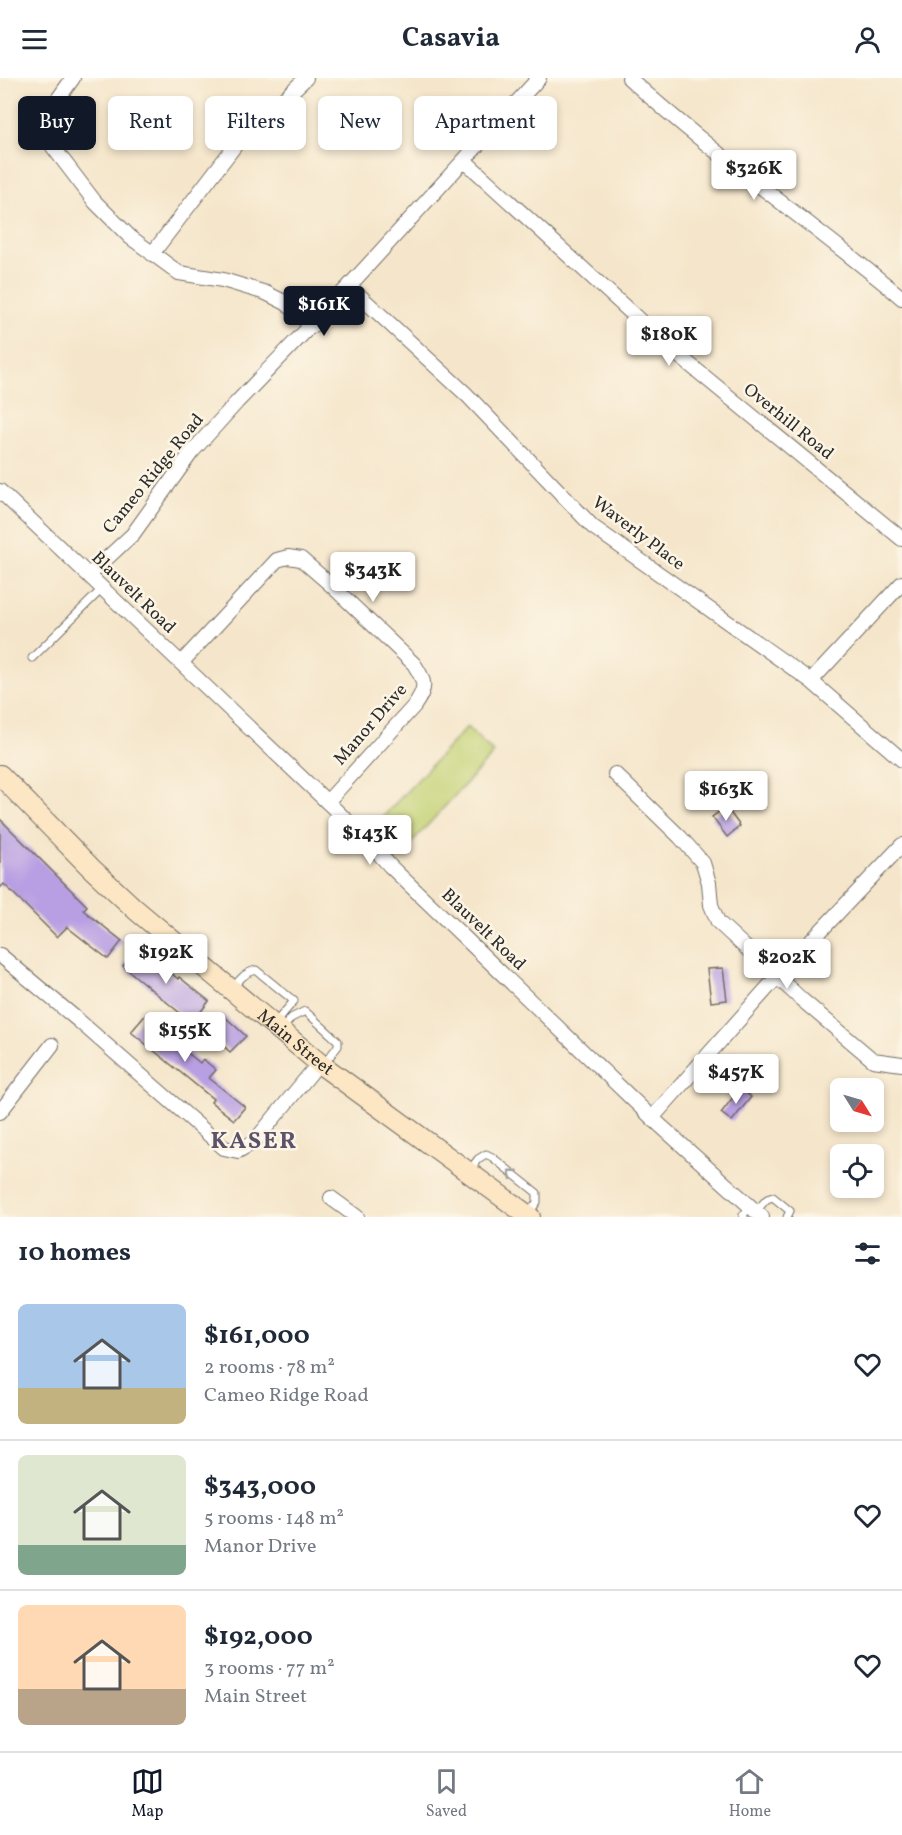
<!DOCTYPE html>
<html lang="en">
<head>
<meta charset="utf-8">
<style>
  :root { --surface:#fff; --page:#f2f2f3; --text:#1f2937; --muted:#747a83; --line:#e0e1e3; --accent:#111827 }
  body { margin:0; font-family:Vollkorn,serif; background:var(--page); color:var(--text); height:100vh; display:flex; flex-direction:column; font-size:22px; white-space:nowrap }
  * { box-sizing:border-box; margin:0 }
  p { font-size:20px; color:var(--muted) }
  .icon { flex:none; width:33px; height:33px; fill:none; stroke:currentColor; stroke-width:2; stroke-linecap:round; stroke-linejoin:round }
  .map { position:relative; height:1139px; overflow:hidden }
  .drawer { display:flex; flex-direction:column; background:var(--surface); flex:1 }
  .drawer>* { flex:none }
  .hud { position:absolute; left:18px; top:18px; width:600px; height:54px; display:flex; gap:12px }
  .needle { width:39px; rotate:127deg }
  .controls { position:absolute; left:830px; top:1000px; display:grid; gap:12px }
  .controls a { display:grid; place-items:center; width:54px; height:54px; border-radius:9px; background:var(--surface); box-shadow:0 3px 9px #0003; font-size:30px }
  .price { position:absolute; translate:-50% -51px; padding:0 14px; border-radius:6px; background:#fff; color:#222; font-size:20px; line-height:39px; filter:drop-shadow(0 2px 3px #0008) }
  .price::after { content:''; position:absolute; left:50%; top:36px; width:18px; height:14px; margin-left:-9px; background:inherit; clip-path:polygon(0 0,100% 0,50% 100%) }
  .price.active { background:var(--accent); color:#fff }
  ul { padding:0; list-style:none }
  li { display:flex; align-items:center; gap:18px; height:150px; padding:0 18px }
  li+li { border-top:2px solid var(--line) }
  li span { display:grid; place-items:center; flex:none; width:168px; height:120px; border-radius:9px; color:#555 }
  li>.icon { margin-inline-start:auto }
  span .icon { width:72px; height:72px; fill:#fffc; stroke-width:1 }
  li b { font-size:26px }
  h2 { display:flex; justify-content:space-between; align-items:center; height:72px; padding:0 18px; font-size:26px }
  .chip { padding:0 21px; border-radius:9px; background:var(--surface); box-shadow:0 3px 9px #0003; font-size:21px; line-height:54px }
  .chip.active { background:var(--accent); color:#fff }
  header { display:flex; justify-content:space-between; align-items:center; height:78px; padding:0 18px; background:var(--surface); font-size:27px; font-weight:700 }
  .menu { display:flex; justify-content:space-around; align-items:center; height:84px; border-top:2px solid var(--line); background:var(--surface); font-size:16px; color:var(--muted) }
  .menu a { display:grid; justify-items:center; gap:3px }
  .menu .active { color:var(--accent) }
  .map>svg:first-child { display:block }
  .green { fill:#c2d173; stroke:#767e4f; stroke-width:1.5 }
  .building { fill:#b89ee3 }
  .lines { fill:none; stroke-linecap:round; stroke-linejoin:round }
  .service-casing { stroke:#726c63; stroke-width:9 }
  .minor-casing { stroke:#726c63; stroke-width:16 }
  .secondary-casing { stroke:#726c63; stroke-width:22 }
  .service { stroke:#fff; stroke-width:7 }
  .minor { stroke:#fff; stroke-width:14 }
  .secondary { stroke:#fce6c4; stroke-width:20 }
  .oneway { stroke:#a0a0a0 }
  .labels { text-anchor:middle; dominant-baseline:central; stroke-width:5; stroke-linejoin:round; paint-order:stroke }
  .street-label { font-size:18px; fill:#2b2b2b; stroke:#fcf5e5 }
  .district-label { font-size:24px; font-weight:bold; letter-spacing:1.5px; fill:#5c536b; stroke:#fcf5e5 }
</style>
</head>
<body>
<header><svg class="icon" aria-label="menu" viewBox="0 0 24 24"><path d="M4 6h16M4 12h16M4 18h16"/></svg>Casavia<svg class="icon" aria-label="person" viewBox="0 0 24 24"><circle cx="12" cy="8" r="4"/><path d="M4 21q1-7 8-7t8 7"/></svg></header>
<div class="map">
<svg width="902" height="1139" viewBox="0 0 902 1139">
  <rect width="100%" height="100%" fill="#fcf5e5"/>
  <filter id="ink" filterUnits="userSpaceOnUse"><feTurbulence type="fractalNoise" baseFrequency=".0167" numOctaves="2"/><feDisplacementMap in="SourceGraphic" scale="12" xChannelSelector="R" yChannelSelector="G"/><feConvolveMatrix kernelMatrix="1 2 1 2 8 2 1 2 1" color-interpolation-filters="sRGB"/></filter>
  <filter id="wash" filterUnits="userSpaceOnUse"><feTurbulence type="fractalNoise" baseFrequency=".008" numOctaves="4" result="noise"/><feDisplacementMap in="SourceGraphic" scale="24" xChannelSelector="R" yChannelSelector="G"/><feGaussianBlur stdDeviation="1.35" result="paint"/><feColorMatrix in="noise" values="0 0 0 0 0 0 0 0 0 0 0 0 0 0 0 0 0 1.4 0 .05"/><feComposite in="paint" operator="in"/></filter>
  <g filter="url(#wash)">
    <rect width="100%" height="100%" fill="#f5e6cb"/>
    <path class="green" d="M467,649l27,26 -104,113 -26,-29z"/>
    <g id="blocks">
      <path class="building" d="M726,729l14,19 -13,11 -15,-20z
        M0,741l87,87 -4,4 39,31 -14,18 -41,-32 -10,10 -53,-53 -4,4z
        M140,868l38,33 1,-2 30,24 -17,22 -69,-57z
        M723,890l4,32 -16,2 -4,-33z
        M148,934l29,25 -4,4 27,22 3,-4 13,11 -7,8 36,29 -11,13 -23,-18 2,-3 -82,-67z
        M223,937l23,21 -16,16 -19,-18 5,-5 -3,-3z
        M740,1010l11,9 -19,24 -11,-8z"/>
    </g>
  </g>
  <g filter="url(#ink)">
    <use href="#blocks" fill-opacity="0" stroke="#726c63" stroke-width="1.5"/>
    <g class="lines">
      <defs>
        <path id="service" d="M32,580l71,-70
          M232,911c7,-9 12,-16 24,-19l38,31 -19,22
          M282,952l9,-12 14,-7 33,30v5l-14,18
          M469,1093l9,-12 8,-5 6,3 45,36v9l-8,11
          M756,1133l11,-12 6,-2 17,14 -3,6
          M744,1139l-1,-2 8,-9"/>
        <path id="minor" d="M73,0l-25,35 -1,19 6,15 42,55 35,35 49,36 44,7 43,13 20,10 26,23
          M629,0c87,79 183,145 273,220
          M465,83l207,189 230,189
          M152,176l85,-111 69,-65
          M349,208l118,109 126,132 218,154 91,79
          M0,413l364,346 26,29 262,252 110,99
          M89,497l44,-41 58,-81 46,-51 112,-116 190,-208
          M181,585l96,-103 11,-3 13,2 30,26 83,79c12,19 13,23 0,42l-87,96
          M811,603l91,-98
          M615,696l65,63 23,26 6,20 2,22 7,17 83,77 72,61 29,4
          M0,877l79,66 145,127 14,3 16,-9 65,-79
          M0,1034l52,-67
          M652,1040l125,-141 125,-132
          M331,1120l26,19"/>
        <g id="secondary">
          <path id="s1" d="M0,697l91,93 45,42 183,153 211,154"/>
        </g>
      </defs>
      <use href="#service" class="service-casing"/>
      <use href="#minor" class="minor-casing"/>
      <use href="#secondary" class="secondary-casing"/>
      <use href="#service" class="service"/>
      <use href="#minor" class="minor"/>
      <use href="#secondary" class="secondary"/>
    </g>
    <defs><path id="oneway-chevron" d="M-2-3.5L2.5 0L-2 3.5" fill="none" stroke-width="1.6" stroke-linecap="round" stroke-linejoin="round" transform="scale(1.5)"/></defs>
    <use class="oneway" href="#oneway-chevron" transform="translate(512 1095) rotate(-141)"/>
  </g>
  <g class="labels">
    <g class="street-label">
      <text transform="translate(788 344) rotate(39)">Overhill Road</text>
      <text transform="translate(154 396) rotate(-51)">Cameo Ridge Road</text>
      <text transform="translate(638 456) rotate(37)">Waverly Place</text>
      <text transform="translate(133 515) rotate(44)">Blauvelt Road</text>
      <text transform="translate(371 647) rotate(-49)">Manor Drive</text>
      <text transform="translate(483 852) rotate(44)">Blauvelt Road</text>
      <text stroke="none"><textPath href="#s1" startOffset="399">Main Street</textPath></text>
    </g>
    <g class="district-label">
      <text x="254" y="1064">KASER</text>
    </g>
  </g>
</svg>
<div class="controls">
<a><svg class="needle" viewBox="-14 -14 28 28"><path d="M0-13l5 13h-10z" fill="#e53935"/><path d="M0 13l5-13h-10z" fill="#747a83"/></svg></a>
<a><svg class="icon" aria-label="locate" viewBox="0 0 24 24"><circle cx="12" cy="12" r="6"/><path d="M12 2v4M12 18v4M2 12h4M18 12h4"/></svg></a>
</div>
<b class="price" style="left:754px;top:123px">$326K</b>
<b class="price active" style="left:324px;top:259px">$161K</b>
<b class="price" style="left:669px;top:289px">$180K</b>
<b class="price" style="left:373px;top:525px">$343K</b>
<b class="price" style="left:726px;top:744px">$163K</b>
<b class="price" style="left:370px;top:788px">$143K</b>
<b class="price" style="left:166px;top:907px">$192K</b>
<b class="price" style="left:787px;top:912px">$202K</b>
<b class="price" style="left:185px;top:985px">$155K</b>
<b class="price" style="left:736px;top:1027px">$457K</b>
<div class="hud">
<a class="chip active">Buy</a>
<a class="chip">Rent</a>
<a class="chip">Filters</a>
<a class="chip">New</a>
<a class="chip">Apartment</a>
</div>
</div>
<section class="drawer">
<h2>10 homes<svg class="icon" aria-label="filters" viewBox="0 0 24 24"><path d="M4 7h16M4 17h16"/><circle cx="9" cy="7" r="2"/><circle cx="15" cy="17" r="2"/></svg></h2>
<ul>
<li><span style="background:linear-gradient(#a9c7e8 70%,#c2b280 0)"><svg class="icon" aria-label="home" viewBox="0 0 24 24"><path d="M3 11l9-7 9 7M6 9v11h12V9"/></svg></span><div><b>$161,000</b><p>2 rooms · 78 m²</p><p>Cameo Ridge Road</p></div><svg class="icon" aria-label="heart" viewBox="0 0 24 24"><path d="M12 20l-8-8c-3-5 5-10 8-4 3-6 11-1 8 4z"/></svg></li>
<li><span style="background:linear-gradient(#dfe7d0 75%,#7fa58c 0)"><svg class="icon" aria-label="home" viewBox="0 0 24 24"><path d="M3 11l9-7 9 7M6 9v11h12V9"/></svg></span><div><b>$343,000</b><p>5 rooms · 148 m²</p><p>Manor Drive</p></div><svg class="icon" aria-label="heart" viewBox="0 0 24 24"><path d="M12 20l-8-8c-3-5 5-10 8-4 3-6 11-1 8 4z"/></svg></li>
<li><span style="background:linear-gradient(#ffd9b3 70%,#b9a48a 0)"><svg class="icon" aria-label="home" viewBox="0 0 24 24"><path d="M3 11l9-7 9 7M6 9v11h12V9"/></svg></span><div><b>$192,000</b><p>3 rooms · 77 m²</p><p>Main Street</p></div><svg class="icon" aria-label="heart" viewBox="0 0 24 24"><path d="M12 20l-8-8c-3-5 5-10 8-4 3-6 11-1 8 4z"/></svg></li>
</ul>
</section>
<nav class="menu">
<a class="active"><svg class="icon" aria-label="map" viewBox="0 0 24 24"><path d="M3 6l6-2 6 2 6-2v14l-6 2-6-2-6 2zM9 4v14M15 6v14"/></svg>Map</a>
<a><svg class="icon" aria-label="saved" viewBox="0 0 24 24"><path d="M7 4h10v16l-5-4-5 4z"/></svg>Saved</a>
<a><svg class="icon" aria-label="home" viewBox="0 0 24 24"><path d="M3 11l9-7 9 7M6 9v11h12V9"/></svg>Home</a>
</nav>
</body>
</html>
